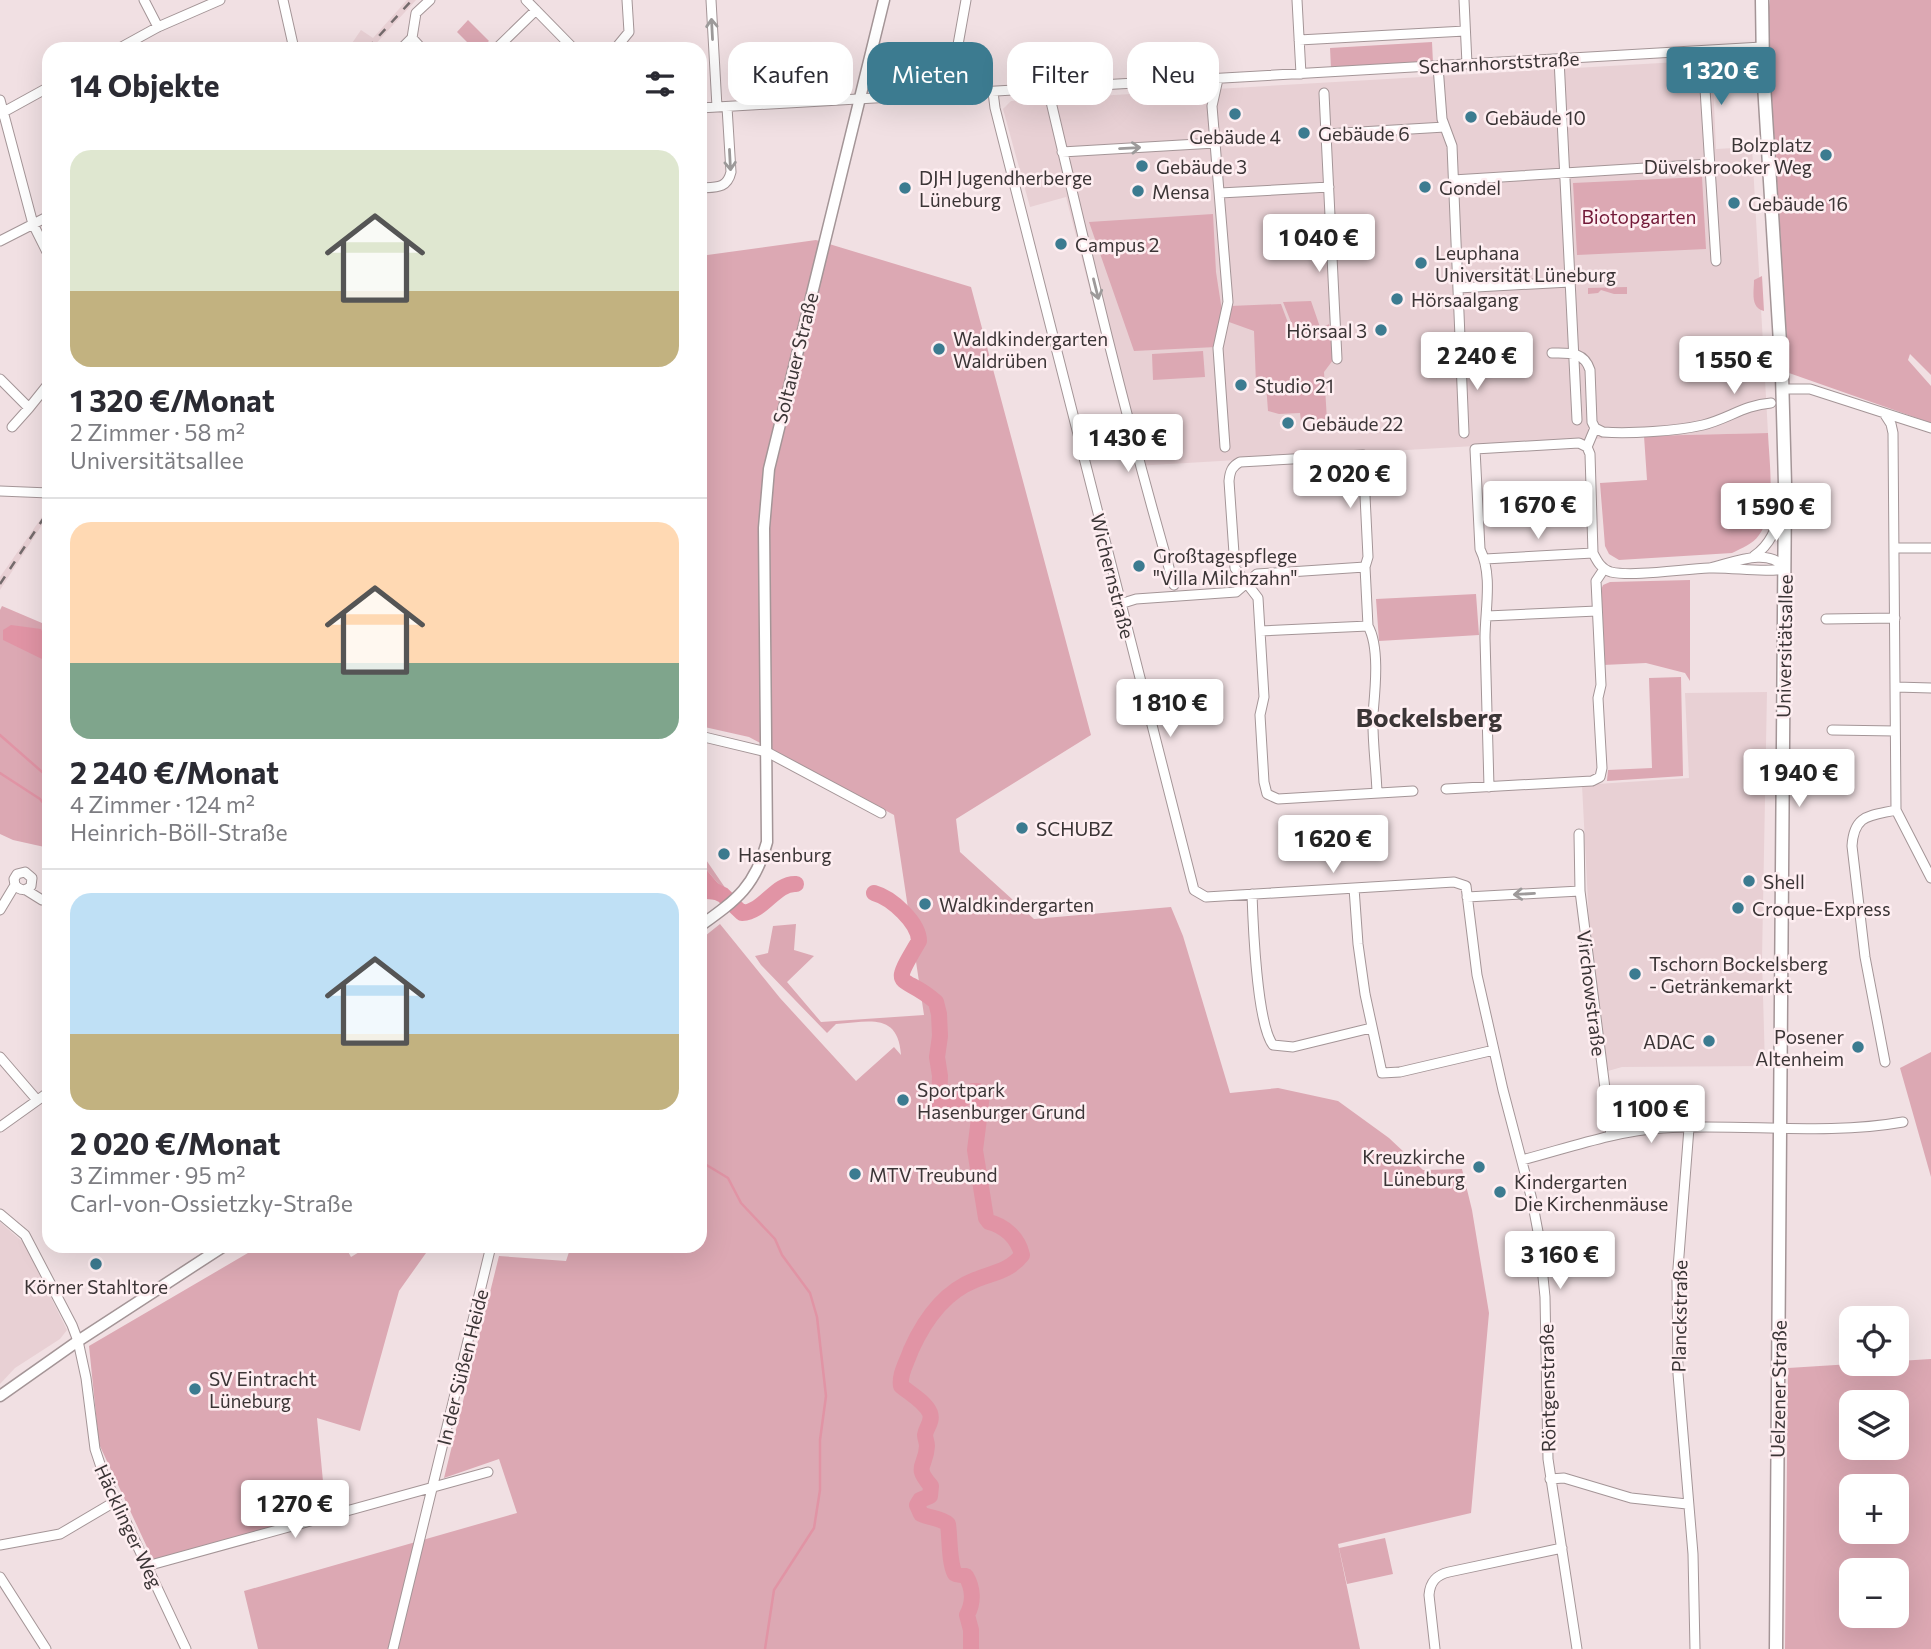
<!DOCTYPE html>
<html lang="de">
<head>
<meta charset="utf-8">
<style>
  :root { --surface:#fff; --page:#f2f2f3; --text:#2b2b33; --muted:#7c7c81; --line:#e1e1e2; --accent:#3c7b90 }
  body { margin:0; font-family:Commissioner,sans-serif; background:var(--page); color:var(--text); height:100vh; display:flex; flex-direction:column; font-size:26px; white-space:nowrap }
  * { box-sizing:border-box; margin:0 }
  p { font-size:23px; color:var(--muted) }
  .icon { flex:none; width:38px; height:38px; fill:none; stroke:currentColor; stroke-width:2; stroke-linecap:round; stroke-linejoin:round }
  .map { position:relative; flex:1; overflow:hidden }
  .details { position:absolute; left:42px; top:42px; width:665px; height:1211px; display:flex; flex-direction:column; background:var(--surface); border-radius:21px; box-shadow:0 7px 28px #0002 }
  .details>* { flex:none }
  .guide { position:absolute; left:728px; top:42px; width:665px; height:63px; display:flex; gap:14px }
  .controls { position:absolute; left:1839px; top:1306px; display:grid; gap:14px }
  .controls a { display:grid; place-items:center; width:70px; height:70px; border-radius:14px; background:var(--surface); box-shadow:0 7px 28px #0002; font-size:35px }
  .price { position:absolute; translate:-50% -60px; padding:0 16px; border-radius:7px; background:#fff; color:#222; font-size:23px; line-height:46px; filter:drop-shadow(0 2px 4px #0008) }
  .price::after { content:''; position:absolute; left:50%; top:42px; width:21px; height:16px; margin-left:-10px; background:inherit; clip-path:polygon(0 0,100% 0,50% 100%) }
  .price.selected { background:var(--accent); color:#fff }
  ul { padding:0; list-style:none }
  li { display:grid; align-content:center; gap:14px; height:371px; padding:0 28px }
  li+li { border-top:2px solid var(--line) }
  li span { display:grid; place-items:center; height:217px; border-radius:21px; color:#555 }
  li>.icon { margin-inline-start:auto }
  span .icon { width:126px; height:126px; fill:#fffc; stroke-width:1 }
  li b { font-size:30px }
  h2 { display:flex; justify-content:space-between; align-items:center; height:84px; padding:0 28px; font-size:30px }
  .pill { padding:0 24px; border-radius:21px; background:var(--surface); box-shadow:0 7px 28px #0002; font-size:24px; line-height:63px }
  .pill.selected { background:var(--accent); color:#fff }
  .map>svg:first-child { display:block }
  .built { fill:#e8d0d4 }
  .green { fill:#dca8b3; fill-rule:evenodd }
  .water { fill:#e194a5 }
  .lines { fill:none; stroke-linecap:round; stroke-linejoin:round }
  .stream { stroke:#e194a5; stroke-width:2.5 }
  .river { stroke:#e194a5; stroke-width:16 }
  .minor-casing { stroke:#a49597; stroke-width:11 }
  .tertiary-casing { stroke:#a49597; stroke-width:13 }
  .secondary-casing { stroke:#a49597; stroke-width:15 }
  .minor { stroke:#fff; stroke-width:9 }
  .tertiary { stroke:#fff; stroke-width:10 }
  .secondary { stroke:#fff; stroke-width:12 }
  .rail { stroke:#746b6c; stroke-width:2.5; stroke-dasharray:9 9; stroke-linecap:butt }
  .oneway { stroke:#9d9a9a }
  .poi-dot { fill:#3c7b90; stroke:#feeef1; stroke-width:2.5 }
  .labels { text-anchor:middle; dominant-baseline:central; stroke-width:5; stroke-linejoin:round; paint-order:stroke }
  .street-label { font-size:19px; fill:#3b3536; stroke:#feeef1 }
  .poi-label { font-size:19px; fill:#3b3536; stroke:#feeef1; text-anchor:start }
  .park-label { font-size:19px; fill:#721837; stroke:#feeef1 }
  .district-label { font-size:26px; font-weight:bold; fill:#3b3536; stroke:#feeef1 }
</style>
</head>
<body>
<div class="map">
<svg width="1931" height="1649" viewBox="0 0 1931 1649">
  <rect width="100%" height="100%" fill="#f1e0e3"/>
  <path class="built" d="M407,0h9l-45,49h-23l13,-19 12,8z
    M1712,60l4,89 36,-2 16,286 -124,3 -509,30 -69,-269 -36,10 -27,-98 8,-8z
    M49,507v7l-49,76v-13z
    M1767,692l-5,267 3,107 -143,1 -14,4 -19,-149 -7,-137 107,-7 -4,-85z
    M0,1222l24,21 43,87 -7,9 -45,29 -15,16z"/>
  <path class="green" d="M1770,0h161v375l-21,-21 -2,6 23,26v37l-142,-50 -22,-353z
    M468,20l21,21 -9,8h-6l-17,-17z
    M1432,42l1,21 -102,6 -1,-21z
    M1702,177l4,72 -129,6 -4,-72z
    M1213,214l3,58 6,39 -6,36 -82,4 -45,-129z
    M816,240l155,47 120,448 -135,84 4,33 74,67 137,-12 12,29 47,157 48,-5 60,13 51,37 34,32 39,-1 10,41 17,103 -18,200 -133,31 22,105h-1102l-14,-58 273,-78 -18,-54 -55,19 55,-222 67,5 5,-15h129v-306l20,-16 60,74 76,83 38,-34 7,8c-3,-43 -32,-33 -65,-31l-9,9 -66,-68 -6,-9 13,-3 5,-27 23,-2 -2,26 20,6 -27,26 34,40 103,-7 -30,-200 -145,-78 -49,-11v-470z
    M1762,276l2,35c-14,-3 -10,-19 -10,-31z
    M1627,287v7h-13l-13,-4 -3,3 -10,1v-6z
    M1311,301l9,26 -13,7 -12,-2 -12,-30z
    M1281,304l9,24 9,8h9l21,-12 4,36 -9,12 3,48 -26,1 -1,-8 -21,1 -11,-3 -2,-27h-10l-2,-53 -25,-9 1,-16z
    M1203,351l2,26 -52,3 -1,-26z
    M1768,433c1,28 9,79 -9,102 -6,9 -17,13 -27,18l-113,7 -10,-6 -4,-8 -5,-63 47,-3 -3,-44z
    M1690,580v101l-5,-8 -39,-10 -43,2 -3,-73 3,-7 7,-3z
    M1476,594l3,41 -100,6 -3,-42z
    M2,606l47,20v222l-36,-8 -13,-6v-224z
    M1681,677l2,99 -76,5 1,-11 44,-2 -3,-90z
    M700,851l28,41 -2,1 -26,-31z
    M1931,1052v125l-31,-109z
    M260,1246h85l6,11 18,-11h58l-1,7 -27,38 -39,140 -43,-13 9,95 -173,47 -54,-116 -10,-98z
    M1931,1359v290h-146l3,-281zM1852,1402h45v45h-45zM1852,1486h45v45h-45zM1852,1570h45v45h-45z
    M1385,1538l8,36 -46,10 -8,-36z"/>
  <path class="water" d="M11,625l30,4 7,15 -6,15 -39,-19v-10z
    M700,862l26,31 -9,7 -11,-1 -6,4z"/>
  <g class="lines">
    <path class="stream" d="M0,735l49,43
      M0,773l40,26 9,11
      M700,1161l28,17 13,25 34,36 7,16 28,38 7,24 9,79 -6,44v50l-6,38 -40,62 -9,59"/>
    <path class="river" d="M700,884l23,11 19,18c22,-1 33,-30 54,-29
      M874,893c18,5 45,30 45,48 -31,52 -17,31 17,61l3,12 1,22 -3,21 3,19 -1,29 14,2 20,-16h5l4,4 -7,55 11,68 3,4c16,4 29,16 33,33 -12,16 -30,18 -47,25 -31,12 -51,41 -64,70 -4,12 -12,24 -10,36 10,8 24,16 29,27 3,9 -4,14 -5,22 0,3 2,7 2,11 -1,22 -14,19 4,40l-1,10 -10,4 -3,5 4,9c9,4 20,4 27,10 2,15 1,39 7,50l11,2c7,12 8,26 1,39l4,15v19"/>
    <defs>
      <path id="minor" d="M144,0l14,27
        M283,0l11,49
        M526,0l48,49
        M711,0l6,107
        M1297,0l4,74
        M1464,0l3,64
        M412,38l10,11
        M1299,40l166,-9
        M118,49l40,-22 62,-27
        M401,49l11,-11 4,-25 14,-13
        M496,49l40,-39
        M615,49l14,-17 -2,-32
        M1559,59l18,361
        M1438,66l4,53 10,27 12,287
        M1218,79l-6,27 16,196 -10,46 7,99
        M1048,89c39,166 78,332 126,496
        M1705,89l11,172
        M993,92l2,16 199,782 12,7 248,-15 12,4 11,89 26,115 29,110 7,37 6,60 3,162 29,190
        M1324,93l13,266
        M949,95l17,-95
        M0,100l33,124 16,32
        M700,108l1062,-61
        M0,114l49,-27
        M1326,134l119,-7
        M1062,152l153,-9
        M1453,180l257,-16
        M700,188c16,-1 27,1 31,-16l-4,-65
        M1220,193l109,-6
        M0,241l49,-25
        M1458,288l112,-6
        M1552,353c17,0 32,-2 38,17l2,52 3,6 8,4c26,2 74,-1 100,-7 25,-6 41,-20 68,-22
        M0,379l29,29 20,-25
        M1782,389h28l121,39
        M1884,413l7,11 2,9 3,377 35,68
        M12,427l17,-19
        M1587,447l8,-19
        M0,491l49,2
        M1895,548h36
        M1754,556c17,-12 22,-27 27,-47
        M1485,559l108,-6
        M1120,604l16,-5 100,-7 21,-18 108,-7
        M1487,616l110,-5
        M1826,619l69,-1
        M1260,631l108,-5
        M1896,687l35,1
        M1832,730l63,1
        M700,736l67,16 114,61
        M1489,787l-4,-149c0,-28 8,-63 -5,-89l-5,-100 104,-6 8,4 3,7 3,99c4,8 8,16 18,19 22,5 72,-3 98,-4 25,-1 51,5 76,1 -15,-23 -53,-6 -75,-1
        M1446,789l146,-8 8,-4 2,-9 -4,-70 3,-13 -5,-104 8,-12
        M1377,792c-1,-26 -5,-53 -4,-78 2,-23 7,-67 -5,-88l-3,-59 3,-10 -5,-102 -123,7c-8,4 -10,9 -11,19l6,87 23,30 6,99 -4,18 4,67 3,12 11,5 135,-8
        M1579,834l1,57 31,245
        M1354,888l4,56 7,50 17,79 18,-1 94,-22
        M26,890l16,10
        M1252,894c1,30 5,130 21,151l20,2 78,-19
        M1467,897l113,-6
        M0,910l15,-25 -1,-6 3,-5 8,-2 7,6 -1,8c-5,5 -11,5 -16,-1
        M49,982v9
        M0,1057l37,43
        M1885,1062l-20,-105 -13,-111c2,-32 18,-30 44,-36
        M0,1127l49,-35
        M1689,1128l-12,153 1,93 15,180 2,95
        M1522,1160c46,-12 93,-29 141,-32 80,-5 161,8 240,-6
        M0,1214l25,21 47,90 6,16 8,37 9,71 8,24 83,176
        M1550,1479l14,-1 67,20 56,6
        M0,1545l60,-11 56,-33
        M147,1566l341,-94
        M0,1577l46,72
        M393,1649l98,-403
        M1435,1649l-6,-54c1,-13 7,-20 20,-23l113,-24"/>
      <path id="tertiary" d="M700,926c36,-26 55,-39 67,-84l-3,-314 5,-59 115,-469
        M0,1396l78,-55 146,-95"/>
      <path id="secondary" d="M1762,0l1,68 19,307 3,110 -9,1164"/>
    </defs>
    <use href="#minor" class="minor-casing"/>
    <use href="#tertiary" class="tertiary-casing"/>
    <use href="#secondary" class="secondary-casing"/>
    <use href="#minor" class="minor"/>
    <use href="#tertiary" class="tertiary"/>
    <use href="#secondary" class="secondary"/>
    <path class="rail" d="M367,49l45,-49
      M0,584l49,-74"/>
  </g>
  <defs><path id="oneway-shaft" d="M-6 0H5M1.5-3L5.5 0L1.5 3" fill="none" stroke-width="1.6" stroke-linecap="round" stroke-linejoin="round" transform="scale(1.75)"/></defs>
  <g class="oneway">
    <use href="#oneway-shaft" transform="translate(712 29) rotate(-93)"/>
    <use href="#oneway-shaft" transform="translate(1130 148) rotate(-3)"/>
    <use href="#oneway-shaft" transform="translate(730 160) rotate(87)"/>
    <use href="#oneway-shaft" transform="translate(1096 289) rotate(76)"/>
    <use href="#oneway-shaft" transform="translate(1524 894) rotate(177)"/>
  </g>
  <g class="poi-dot">
    <circle cx="1235" cy="114" r="7"/>
    <circle cx="1471" cy="117" r="7"/>
    <circle cx="1304" cy="133" r="7"/>
    <circle cx="1826" cy="155" r="7"/>
    <circle cx="1142" cy="166" r="7"/>
    <circle cx="1425" cy="187" r="7"/>
    <circle cx="905" cy="188" r="7"/>
    <circle cx="1138" cy="191" r="7"/>
    <circle cx="1734" cy="203" r="7"/>
    <circle cx="1061" cy="244" r="7"/>
    <circle cx="1421" cy="263" r="7"/>
    <circle cx="1397" cy="299" r="7"/>
    <circle cx="1381" cy="330" r="7"/>
    <circle cx="939" cy="349" r="7"/>
    <circle cx="1241" cy="385" r="7"/>
    <circle cx="1288" cy="423" r="7"/>
    <circle cx="1139" cy="566" r="7"/>
    <circle cx="1022" cy="828" r="7"/>
    <circle cx="724" cy="854" r="7"/>
    <circle cx="1749" cy="881" r="7"/>
    <circle cx="925" cy="904" r="7"/>
    <circle cx="1738" cy="908" r="7"/>
    <circle cx="1635" cy="974" r="7"/>
    <circle cx="1709" cy="1041" r="7"/>
    <circle cx="1858" cy="1047" r="7"/>
    <circle cx="903" cy="1100" r="7"/>
    <circle cx="1479" cy="1167" r="7"/>
    <circle cx="855" cy="1174" r="7"/>
    <circle cx="1500" cy="1192" r="7"/>
    <circle cx="96" cy="1264" r="7"/>
    <circle cx="195" cy="1389" r="7"/>
  </g>
  <g class="labels">
    <g class="street-label">
      <text transform="translate(1499 62) rotate(-3)">Scharnhorststraße</text>
      <text transform="translate(795 358) rotate(-76)">Soltauer Straße</text>
      <text transform="translate(1113 576) rotate(76)">Wichernstraße</text>
      <text transform="translate(1784 646) rotate(-89)">Universitätsallee</text>
      <text transform="translate(1592 993) rotate(83)">Virchowstraße</text>
      <text transform="translate(1679 1316) rotate(-89)">Planckstraße</text>
      <text transform="translate(462 1367) rotate(-76)">In der Süßen Heide</text>
      <text transform="translate(1547 1388) rotate(-91)">Röntgenstraße</text>
      <text transform="translate(1778 1389) rotate(-89)">Uelzener Straße</text>
      <text transform="translate(129 1526) rotate(65)">Häcklinger Weg</text>
    </g>
    <g class="poi-label">
      <text x="1485" y="117">Gebäude 10</text>
      <text x="1318" y="133">Gebäude 6</text>
      <text x="1235" y="136" text-anchor="middle">Gebäude 4</text>
      <text x="1812" y="144" text-anchor="end">Bolzplatz<tspan x="1812" dy="22">Düvelsbrooker Weg</tspan></text>
      <text x="1156" y="166">Gebäude 3</text>
      <text x="919" y="177">DJH Jugendherberge<tspan x="919" dy="22">Lüneburg</tspan></text>
      <text x="1439" y="187">Gondel</text>
      <text x="1152" y="191">Mensa</text>
      <text x="1748" y="203">Gebäude 16</text>
      <text x="1075" y="244">Campus 2</text>
      <text x="1435" y="252">Leuphana<tspan x="1435" dy="22">Universität Lüneburg</tspan></text>
      <text x="1411" y="299">Hörsaalgang</text>
      <text x="1367" y="330" text-anchor="end">Hörsaal 3</text>
      <text x="953" y="338">Waldkindergarten<tspan x="953" dy="22">Waldrüben</tspan></text>
      <text x="1255" y="385">Studio 21</text>
      <text x="1302" y="423">Gebäude 22</text>
      <text x="1153" y="555">Großtagespflege<tspan x="1153" dy="22">"Villa Milchzahn"</tspan></text>
      <text x="1036" y="828">SCHUBZ</text>
      <text x="738" y="854">Hasenburg</text>
      <text x="1763" y="881">Shell</text>
      <text x="939" y="904">Waldkindergarten</text>
      <text x="1752" y="908">Croque-Express</text>
      <text x="1649" y="963">Tschorn Bockelsberg<tspan x="1649" dy="22">- Getränkemarkt</tspan></text>
      <text x="1844" y="1036" text-anchor="end">Posener<tspan x="1844" dy="22">Altenheim</tspan></text>
      <text x="1695" y="1041" text-anchor="end">ADAC</text>
      <text x="917" y="1089">Sportpark<tspan x="917" dy="22">Hasenburger Grund</tspan></text>
      <text x="1465" y="1156" text-anchor="end">Kreuzkirche<tspan x="1465" dy="22">Lüneburg</tspan></text>
      <text x="869" y="1174">MTV Treubund</text>
      <text x="1514" y="1181">Kindergarten<tspan x="1514" dy="22">Die Kirchenmäuse</tspan></text>
      <text x="96" y="1286" text-anchor="middle">Körner Stahltore</text>
      <text x="209" y="1378">SV Eintracht<tspan x="209" dy="22">Lüneburg</tspan></text>
    </g>
    <g class="park-label">
      <text x="1639" y="216">Biotopgarten</text>
    </g>
    <g class="district-label">
      <text x="1429" y="716">Bockelsberg</text>
    </g>
  </g>
</svg>
<div class="controls">
<a><svg class="icon" aria-label="locate" viewBox="0 0 24 24"><circle cx="12" cy="12" r="6"/><path d="M12 2v4M12 18v4M2 12h4M18 12h4"/></svg></a>
<a><svg class="icon" aria-label="layers" viewBox="0 0 24 24"><path d="M12 4l9 5-9 5-9-5zM3 14l9 5 9-5"/></svg></a>
<a>+</a>
<a>−</a>
</div>
<b class="price selected" style="left:1721px;top:107px">1 320 €</b>
<b class="price" style="left:1319px;top:274px">1 040 €</b>
<b class="price" style="left:1477px;top:392px">2 240 €</b>
<b class="price" style="left:1734px;top:396px">1 550 €</b>
<b class="price" style="left:1128px;top:474px">1 430 €</b>
<b class="price" style="left:1350px;top:510px">2 020 €</b>
<b class="price" style="left:1538px;top:541px">1 670 €</b>
<b class="price" style="left:1776px;top:543px">1 590 €</b>
<b class="price" style="left:1170px;top:739px">1 810 €</b>
<b class="price" style="left:1799px;top:809px">1 940 €</b>
<b class="price" style="left:1333px;top:875px">1 620 €</b>
<b class="price" style="left:1651px;top:1145px">1 100 €</b>
<b class="price" style="left:1560px;top:1291px">3 160 €</b>
<b class="price" style="left:295px;top:1540px">1 270 €</b>
<div class="guide">
<a class="pill">Kaufen</a>
<a class="pill selected">Mieten</a>
<a class="pill">Filter</a>
<a class="pill">Neu</a>
</div>
<section class="details">
<h2>14 Objekte<svg class="icon" aria-label="filters" viewBox="0 0 24 24"><path d="M4 7h16M4 17h16"/><circle cx="9" cy="7" r="2"/><circle cx="15" cy="17" r="2"/></svg></h2>
<ul>
<li><span style="background:linear-gradient(#dfe7d0 65%,#c2b280 0)"><svg class="icon" aria-label="home" viewBox="0 0 24 24"><path d="M3 11l9-7 9 7M6 9v11h12V9"/></svg></span><div><b>1 320 €/Monat</b><p>2 Zimmer · 58 m²</p><p>Universitätsallee</p></div></li>
<li><span style="background:linear-gradient(#ffd9b3 65%,#7fa58c 0)"><svg class="icon" aria-label="home" viewBox="0 0 24 24"><path d="M3 11l9-7 9 7M6 9v11h12V9"/></svg></span><div><b>2 240 €/Monat</b><p>4 Zimmer · 124 m²</p><p>Heinrich-Böll-Straße</p></div></li>
<li><span style="background:linear-gradient(#bfe0f5 65%,#c2b280 0)"><svg class="icon" aria-label="home" viewBox="0 0 24 24"><path d="M3 11l9-7 9 7M6 9v11h12V9"/></svg></span><div><b>2 020 €/Monat</b><p>3 Zimmer · 95 m²</p><p>Carl-von-Ossietzky-Straße</p></div></li>
</ul>
</section>
</div>
</body>
</html>
